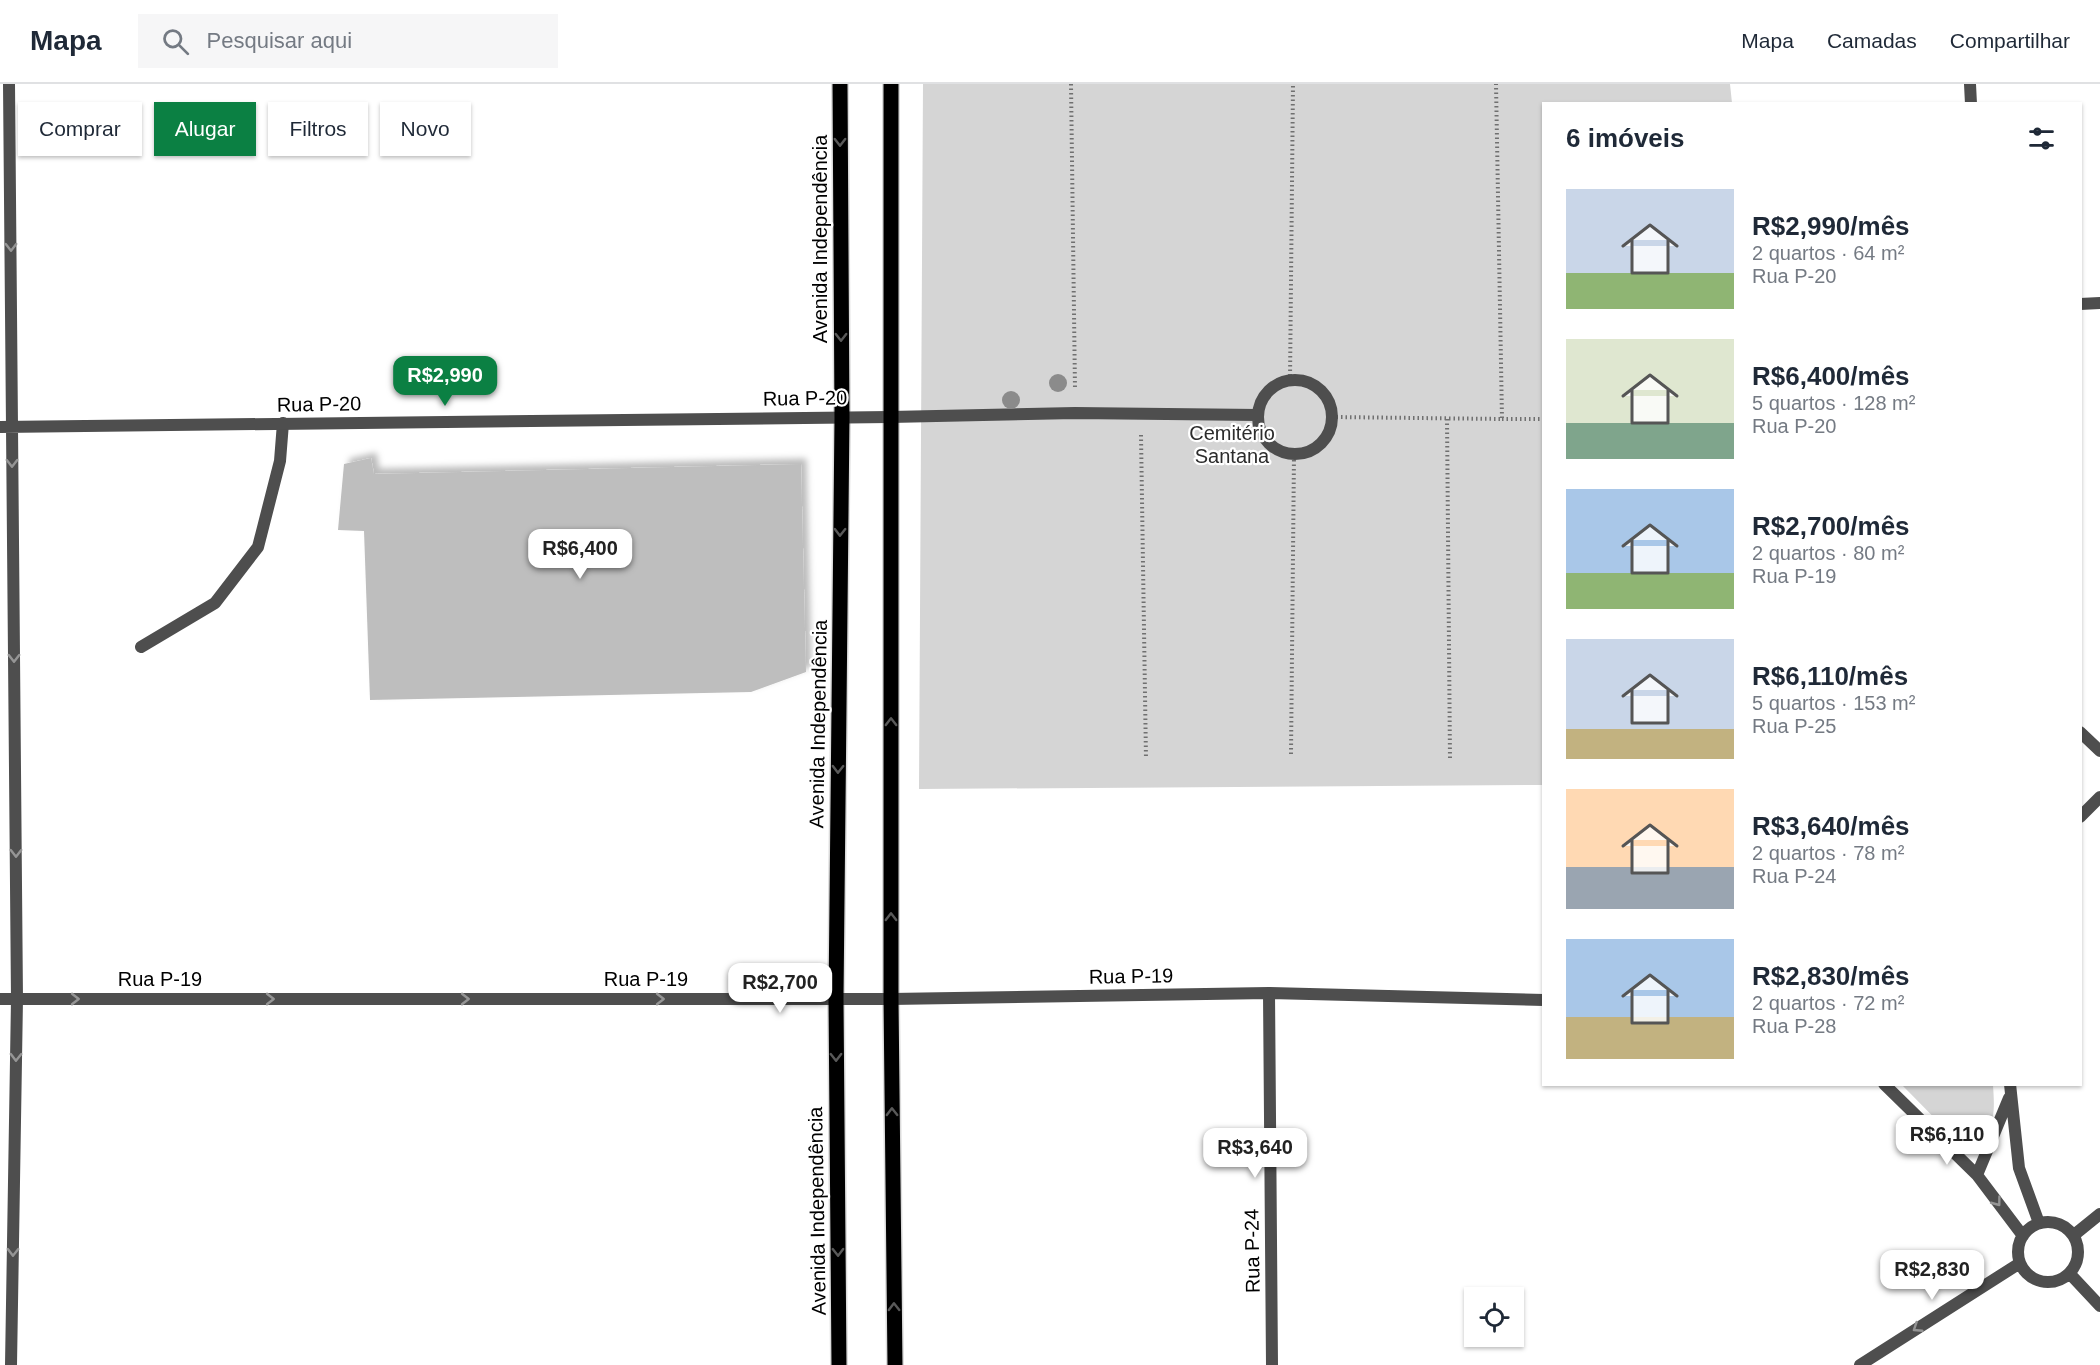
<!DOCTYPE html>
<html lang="pt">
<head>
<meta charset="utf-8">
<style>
  :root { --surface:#fff; --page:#f6f6f7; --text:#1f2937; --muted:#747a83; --line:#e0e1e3; --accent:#0b8043 }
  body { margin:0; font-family:Arial,sans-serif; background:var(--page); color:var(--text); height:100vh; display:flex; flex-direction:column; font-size:22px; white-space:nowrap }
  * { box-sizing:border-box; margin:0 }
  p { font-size:20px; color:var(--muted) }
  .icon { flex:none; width:33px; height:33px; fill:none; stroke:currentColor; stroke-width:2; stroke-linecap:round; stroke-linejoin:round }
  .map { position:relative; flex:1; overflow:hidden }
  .drawer { position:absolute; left:1542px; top:18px; width:540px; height:984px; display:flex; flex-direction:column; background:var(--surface); border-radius:0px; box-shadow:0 2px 4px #0004 }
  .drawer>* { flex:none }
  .guide { position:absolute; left:18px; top:18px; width:570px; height:54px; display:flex; gap:12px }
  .tools { position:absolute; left:1464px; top:1203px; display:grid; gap:12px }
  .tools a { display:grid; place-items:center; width:60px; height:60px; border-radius:0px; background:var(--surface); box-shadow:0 2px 4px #0004; font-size:30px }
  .price { position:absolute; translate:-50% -51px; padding:0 14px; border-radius:12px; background:#fff; color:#222; font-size:20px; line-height:39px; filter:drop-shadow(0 2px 3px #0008) }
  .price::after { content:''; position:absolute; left:50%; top:36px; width:18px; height:14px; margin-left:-9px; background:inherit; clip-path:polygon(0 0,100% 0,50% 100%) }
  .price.active { background:var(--accent); color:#fff }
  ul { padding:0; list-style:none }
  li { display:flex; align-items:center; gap:18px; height:150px; padding:0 24px }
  li span { display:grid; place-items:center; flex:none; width:168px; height:120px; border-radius:0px; color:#555 }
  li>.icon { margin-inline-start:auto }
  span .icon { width:72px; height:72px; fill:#fffc; stroke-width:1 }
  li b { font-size:26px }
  h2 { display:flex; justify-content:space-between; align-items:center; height:72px; padding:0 24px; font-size:26px }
  .chip { padding:0 21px; border-radius:0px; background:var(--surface); box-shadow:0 2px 4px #0004; font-size:21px; line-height:54px }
  .chip.active { background:var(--accent); color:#fff }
  header { display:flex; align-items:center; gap:36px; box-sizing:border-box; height:84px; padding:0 30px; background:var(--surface); border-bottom:2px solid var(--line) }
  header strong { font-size:28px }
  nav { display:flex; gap:33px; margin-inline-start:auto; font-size:21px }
  .search { width:420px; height:54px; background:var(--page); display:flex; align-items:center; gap:15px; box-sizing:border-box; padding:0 21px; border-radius:0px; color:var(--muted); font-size:22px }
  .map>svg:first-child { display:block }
  .green { fill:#d5d5d5 }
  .building { fill:#bebebe; filter:url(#shadow) }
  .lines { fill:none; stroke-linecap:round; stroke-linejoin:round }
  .primary-casing { stroke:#dbdbdb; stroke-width:18 }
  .path { stroke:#707070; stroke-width:4; stroke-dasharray:1.5 3; stroke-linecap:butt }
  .service { stroke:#4e4e4e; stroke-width:12 }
  .pedestrian { stroke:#4e4e4e; stroke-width:12 }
  .minor { stroke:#4e4e4e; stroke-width:12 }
  .primary { stroke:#000; stroke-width:15 }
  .tree { fill:#8b8b8b }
  .oneway { stroke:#595959 }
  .oneway2 { stroke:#959595 }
  .labels { text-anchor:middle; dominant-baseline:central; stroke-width:4.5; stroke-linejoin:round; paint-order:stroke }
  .street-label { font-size:20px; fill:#000; stroke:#fff }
  .park-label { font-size:20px; fill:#2c2c2c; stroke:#fff }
</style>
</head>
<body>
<header>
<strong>Mapa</strong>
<div class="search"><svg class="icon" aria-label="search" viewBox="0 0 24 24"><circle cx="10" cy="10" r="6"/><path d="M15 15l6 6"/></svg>Pesquisar aqui</div>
<nav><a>Mapa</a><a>Camadas</a><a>Compartilhar</a></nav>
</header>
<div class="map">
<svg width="2100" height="1281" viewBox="0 0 2100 1281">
  <defs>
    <filter id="shadow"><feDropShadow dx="5.5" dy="-5.5" stdDeviation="3" flood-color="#0004"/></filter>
  </defs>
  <rect width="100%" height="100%" fill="#fff"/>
  <path class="green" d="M923,0h807l2,19 -188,1 -1,681 -624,4z
    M1902,1001h91c2,30 3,49 -28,64z"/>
  <path class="building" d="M371,374l3,16 427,-10 5,208 -55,20 -381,8 -6,-169 -26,-1 6,-66z"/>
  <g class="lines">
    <defs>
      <path id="primary" d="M891,0v915l4,366
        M839,1281l-3,-366 6,-582 -2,-333"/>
    </defs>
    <use href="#primary" class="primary-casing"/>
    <path class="path" d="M1071,0l4,305
      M1290,296l3,-296
      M1332,333l170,2 -6,-335
      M1447,335l3,340
      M1502,335h42
      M1141,351l5,324
      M1291,670l3,-300"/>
    <path class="service" d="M141,563l74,-44 43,-56 22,-86 3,-38"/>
    <path class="pedestrian" d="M1258 333a37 37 0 1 1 74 0a37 37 0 1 1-74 0Z
      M890,333l185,-4 183,2"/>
    <path class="minor" d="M9,0l8,915 -6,366
      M1970,0l1,20
      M2080,220l20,-1
      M0,343l890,-10
      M2080,648l20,19
      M2080,733l20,-20
      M1269,909l3,372
      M0,915h891l378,-6 275,7
      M1884,1000l93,91 46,61
      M2010,1000l9,84 20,55
      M1977,1091l32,-77
      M2018 1168a30 30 0 1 1 60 0a30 30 0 1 1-60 0Z
      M2074,1151l26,-21
      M2070,1190l30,32
      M1860,1281l160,-102"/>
    <use href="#primary" class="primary"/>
  </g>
  <g class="tree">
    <circle cx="1058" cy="299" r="9"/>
    <circle cx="1011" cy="316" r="9"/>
  </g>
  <defs><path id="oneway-chevron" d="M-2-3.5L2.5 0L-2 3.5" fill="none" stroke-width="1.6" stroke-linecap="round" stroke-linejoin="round" transform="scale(1.5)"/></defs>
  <g class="oneway">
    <use href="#oneway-chevron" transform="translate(840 58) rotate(90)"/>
    <use href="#oneway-chevron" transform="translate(841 253) rotate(90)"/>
    <use href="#oneway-chevron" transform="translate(840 448) rotate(91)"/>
    <use href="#oneway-chevron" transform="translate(891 638) rotate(-90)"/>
    <use href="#oneway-chevron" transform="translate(838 685) rotate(91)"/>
    <use href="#oneway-chevron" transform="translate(891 833) rotate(-90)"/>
    <use href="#oneway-chevron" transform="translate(836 973) rotate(89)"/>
    <use href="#oneway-chevron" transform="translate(892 1028) rotate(-91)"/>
    <use href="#oneway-chevron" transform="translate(838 1168) rotate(89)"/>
    <use href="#oneway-chevron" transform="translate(894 1223) rotate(-91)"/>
  </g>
  <g class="oneway2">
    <use href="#oneway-chevron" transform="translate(11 163) rotate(90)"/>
    <use href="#oneway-chevron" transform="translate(12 379) rotate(90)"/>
    <use href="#oneway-chevron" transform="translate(14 574) rotate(90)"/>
    <use href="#oneway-chevron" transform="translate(16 769) rotate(90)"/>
    <use href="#oneway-chevron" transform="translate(75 915)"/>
    <use href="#oneway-chevron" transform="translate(270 915)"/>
    <use href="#oneway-chevron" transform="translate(465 915)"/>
    <use href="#oneway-chevron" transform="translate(660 915)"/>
    <use href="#oneway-chevron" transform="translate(16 973) rotate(91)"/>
    <use href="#oneway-chevron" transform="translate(1997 1118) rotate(53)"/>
    <use href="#oneway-chevron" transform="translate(13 1168) rotate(91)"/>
    <use href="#oneway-chevron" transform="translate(1917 1244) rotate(147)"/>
  </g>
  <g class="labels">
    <g class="street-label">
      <text transform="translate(820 155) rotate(-90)">Avenida Independência</text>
      <text transform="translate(805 314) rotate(-1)">Rua P-20</text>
      <text transform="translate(319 320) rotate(-1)">Rua P-20</text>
      <text transform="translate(818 640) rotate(-89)">Avenida Independência</text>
      <text transform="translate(1131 892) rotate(-1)">Rua P-19</text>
      <text x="160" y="895">Rua P-19</text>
      <text x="646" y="895">Rua P-19</text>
      <text transform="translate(817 1127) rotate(-91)">Avenida Independência</text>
      <text transform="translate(1252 1167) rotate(-91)">Rua P-24</text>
    </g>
    <g class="park-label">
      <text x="1232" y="349">Cemitério<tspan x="1232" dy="23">Santana</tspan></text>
    </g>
  </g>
</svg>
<div class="tools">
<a><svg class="icon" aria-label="locate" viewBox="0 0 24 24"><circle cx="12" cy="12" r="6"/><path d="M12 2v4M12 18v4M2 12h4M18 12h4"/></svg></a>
</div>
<b class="price active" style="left:445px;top:323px">R$2,990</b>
<b class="price" style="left:580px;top:496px">R$6,400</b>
<b class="price" style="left:780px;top:930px">R$2,700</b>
<b class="price" style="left:1947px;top:1082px">R$6,110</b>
<b class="price" style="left:1255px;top:1095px">R$3,640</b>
<b class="price" style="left:1932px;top:1217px">R$2,830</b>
<div class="guide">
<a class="chip">Comprar</a>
<a class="chip active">Alugar</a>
<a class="chip">Filtros</a>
<a class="chip">Novo</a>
</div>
<section class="drawer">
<h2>6 imóveis<svg class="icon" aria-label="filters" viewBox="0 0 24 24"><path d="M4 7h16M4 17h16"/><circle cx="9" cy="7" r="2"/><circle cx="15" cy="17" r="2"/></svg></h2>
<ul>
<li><span style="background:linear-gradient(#c9d6e8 70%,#8fb573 0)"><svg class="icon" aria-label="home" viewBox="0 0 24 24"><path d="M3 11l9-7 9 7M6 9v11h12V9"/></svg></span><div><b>R$2,990/mês</b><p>2 quartos · 64 m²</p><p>Rua P-20</p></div></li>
<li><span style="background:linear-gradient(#dfe7d0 70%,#7fa58c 0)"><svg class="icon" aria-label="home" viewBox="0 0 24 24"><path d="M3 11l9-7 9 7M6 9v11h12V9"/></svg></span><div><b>R$6,400/mês</b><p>5 quartos · 128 m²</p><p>Rua P-20</p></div></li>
<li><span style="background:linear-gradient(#a9c7e8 70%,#8fb573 0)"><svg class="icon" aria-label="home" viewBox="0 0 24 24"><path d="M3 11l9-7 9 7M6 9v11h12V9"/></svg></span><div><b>R$2,700/mês</b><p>2 quartos · 80 m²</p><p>Rua P-19</p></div></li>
<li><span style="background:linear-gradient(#c9d6e8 75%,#c2b280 0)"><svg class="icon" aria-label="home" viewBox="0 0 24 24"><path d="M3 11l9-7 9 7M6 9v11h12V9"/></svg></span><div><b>R$6,110/mês</b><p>5 quartos · 153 m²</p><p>Rua P-25</p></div></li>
<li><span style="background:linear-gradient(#ffd9b3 65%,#9aa5b1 0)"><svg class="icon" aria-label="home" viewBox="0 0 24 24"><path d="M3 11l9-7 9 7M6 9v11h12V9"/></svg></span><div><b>R$3,640/mês</b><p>2 quartos · 78 m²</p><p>Rua P-24</p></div></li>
<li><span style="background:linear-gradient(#a9c7e8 65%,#c2b280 0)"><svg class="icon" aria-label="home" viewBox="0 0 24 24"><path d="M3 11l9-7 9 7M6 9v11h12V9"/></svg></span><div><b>R$2,830/mês</b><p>2 quartos · 72 m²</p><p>Rua P-28</p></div></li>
</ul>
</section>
</div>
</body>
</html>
